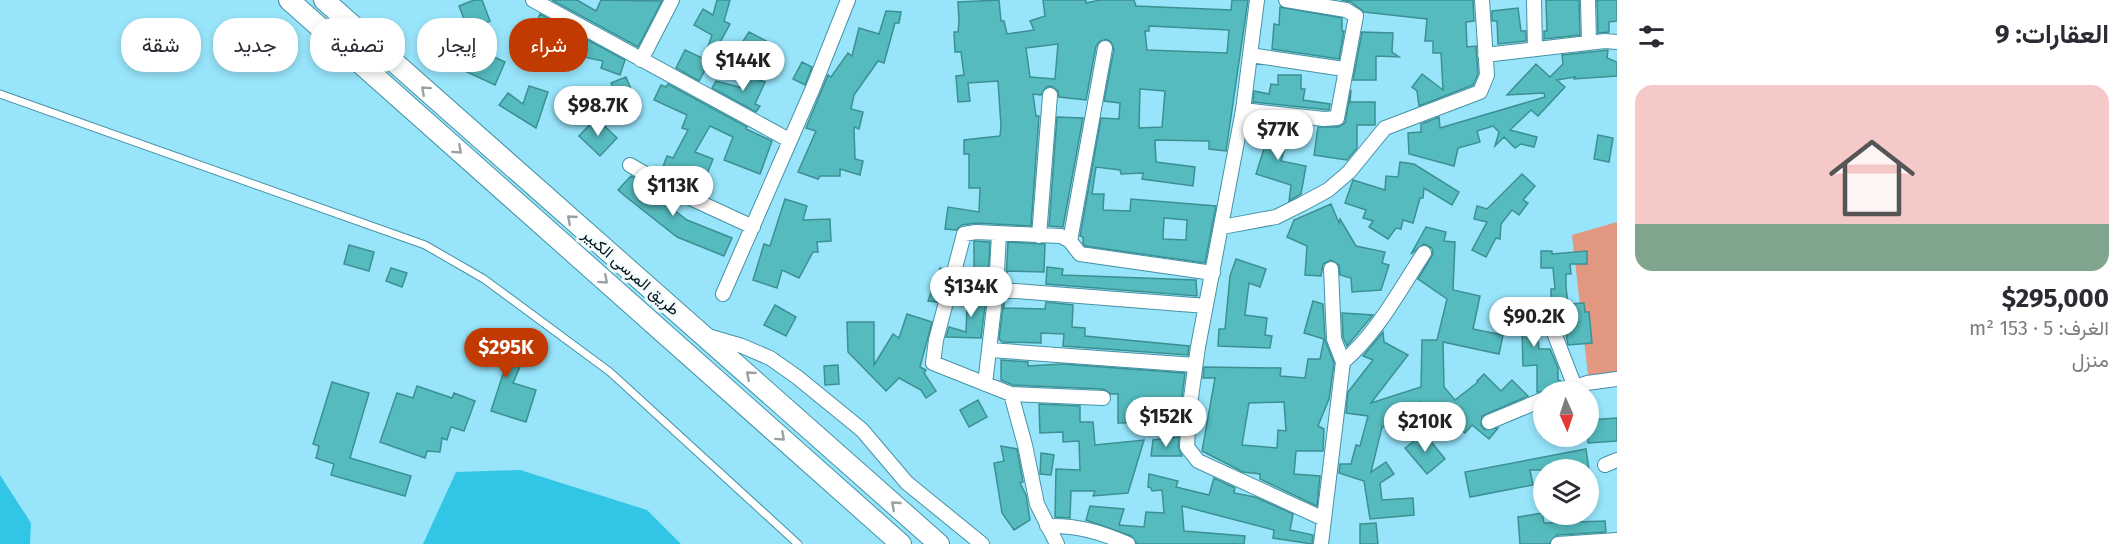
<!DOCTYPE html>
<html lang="ar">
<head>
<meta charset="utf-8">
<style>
  :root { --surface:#fff; --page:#f2f2f3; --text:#2b2b33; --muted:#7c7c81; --accent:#c13a02 }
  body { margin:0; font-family:"Fira Sans",Vazirmatn,sans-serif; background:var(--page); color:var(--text); direction:rtl; height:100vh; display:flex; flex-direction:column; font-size:22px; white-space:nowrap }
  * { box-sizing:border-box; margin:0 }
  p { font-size:20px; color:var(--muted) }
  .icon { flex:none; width:33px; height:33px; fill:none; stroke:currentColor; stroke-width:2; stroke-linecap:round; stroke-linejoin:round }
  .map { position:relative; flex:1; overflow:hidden; direction:ltr }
  .sheet { display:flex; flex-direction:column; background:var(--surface); width:510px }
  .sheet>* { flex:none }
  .banner { position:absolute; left:18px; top:18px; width:570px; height:54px; direction:rtl; display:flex; gap:12px }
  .needle { width:39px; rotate:177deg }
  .controls { position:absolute; left:1533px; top:381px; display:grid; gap:12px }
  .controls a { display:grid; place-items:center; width:66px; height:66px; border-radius:50%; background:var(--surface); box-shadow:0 3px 9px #0003; font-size:30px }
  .price { position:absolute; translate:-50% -51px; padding:0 14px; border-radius:21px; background:#fff; color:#222; font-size:20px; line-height:39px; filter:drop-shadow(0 2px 3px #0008) }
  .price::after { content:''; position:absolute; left:50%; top:36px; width:18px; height:14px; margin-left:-9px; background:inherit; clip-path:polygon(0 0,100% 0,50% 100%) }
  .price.selected { background:var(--accent); color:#fff }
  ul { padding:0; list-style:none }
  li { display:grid; align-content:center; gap:12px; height:318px; padding:0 18px }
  li span { display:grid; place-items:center; height:186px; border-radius:18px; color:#555 }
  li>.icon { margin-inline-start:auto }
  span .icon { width:108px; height:108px; fill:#fffc; stroke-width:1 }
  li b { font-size:26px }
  h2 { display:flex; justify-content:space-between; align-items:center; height:72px; padding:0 18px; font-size:26px }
  .chip { padding:0 21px; border-radius:24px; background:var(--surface); box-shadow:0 3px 9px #0003; font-size:21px; line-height:54px }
  .chip.selected { background:var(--accent); color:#fff }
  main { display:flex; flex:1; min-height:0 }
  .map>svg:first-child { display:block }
  .green { fill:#e29781 }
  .water { fill:#31c5e6 }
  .building { fill:#55bbbe; stroke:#3b9092; stroke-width:1.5; fill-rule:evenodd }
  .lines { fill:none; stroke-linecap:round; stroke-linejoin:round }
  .service-casing { stroke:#4592a6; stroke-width:9 }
  .minor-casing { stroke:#4592a6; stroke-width:16 }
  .primary-casing { stroke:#4592a6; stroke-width:22 }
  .service { stroke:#fff; stroke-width:7 }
  .minor { stroke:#fff; stroke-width:14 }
  .primary { stroke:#fff; stroke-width:20 }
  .oneway { stroke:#99a1a4 }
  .labels { text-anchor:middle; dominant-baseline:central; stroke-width:6; stroke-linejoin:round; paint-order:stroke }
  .street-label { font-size:16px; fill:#00151b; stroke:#f3fafc }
</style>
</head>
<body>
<main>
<section class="sheet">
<h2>العقارات: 9<svg class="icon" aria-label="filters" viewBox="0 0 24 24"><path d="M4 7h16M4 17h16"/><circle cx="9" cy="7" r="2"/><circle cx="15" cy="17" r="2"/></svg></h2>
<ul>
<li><span style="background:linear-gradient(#f6c9c9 75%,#7fa58c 0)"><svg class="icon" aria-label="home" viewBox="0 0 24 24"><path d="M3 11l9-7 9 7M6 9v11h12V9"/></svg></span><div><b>$295,000</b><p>الغرف: 5 · 153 m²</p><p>منزل</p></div></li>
</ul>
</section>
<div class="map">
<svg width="1617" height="544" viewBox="0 0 1617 544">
  <rect width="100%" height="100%" fill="#98e5fb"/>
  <path class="green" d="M1617,222v159l-28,3 -17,-149z"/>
  <path class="water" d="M520,470l127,40 34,34h-258l33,-72z
    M0,475l31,48 -1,21h-30z"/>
  <path class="building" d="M474,0h8l8,21 -22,8 -9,-23z
    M552,0h25l19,11 5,-11 61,1 -24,46z
    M717,0h13l-6,21 6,3 -31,57 -23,-13 9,-18 19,9 8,-24 -18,-10 9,-16 10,6z
    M999,0l2,21h3l3,13 27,-4 -4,-9 15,-5 -2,-16h43v3l14,-3h34l2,6 95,4 1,-10h16l-22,151 -17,-2v-8l-54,-1 1,22 39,5 -2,19 -51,-7 1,-6 -22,1 -1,-4 -24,-3 -4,27h12l-1,16 27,1 1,-12 85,7 -11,57 -120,-17 -2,-3v-6l-3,-1 21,-118 18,1 1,-16 -16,-2 10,-52 -3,-7 -5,-3 -7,3 -3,4 -10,54 -27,-3 -1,-6 -7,-5 -5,1 -5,8 -8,-1 3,22h3l-8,110 -55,-3 -14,2 -6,5 -11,-1 3,-22 31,5 1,-24h-11v-34h-5v-14l36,-4 1,-10 -3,-45 -30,2 2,18 -12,1 -2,-26 8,-1 -3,-23h-6l-1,-20h4l1,-10 -1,-20zM1149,26l80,4 -2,23 -80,-3 -2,-19h4zM1058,44l-3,35 -25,-2 -4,-29zM1140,89l25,2 -3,36 -23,1zM1164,218l23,2 -1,20 -23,-1z
    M1341,0h132l1,21 -8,1 1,25 9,-1 2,28 -5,11 -54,21 -2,-15 -5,-4 10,-13 21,16 -2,-37h-8v-12h-8l2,-22 -63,-7 -13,-10z
    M1546,0h33l1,35 -36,4v-8h3z
    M1597,0h20v21l-8,1v10l-11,1z
    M1280,7l62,11v13h2l-5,28 -67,-10 2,-25 5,1z
    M1518,8l3,23h5v10l-28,3 -1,-23h-5v-10z
    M886,11l15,1 -2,11h-4l-11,40 -6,-2 -24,34 -3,14 12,3 -4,17 -5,-2 1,32 8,2 -3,14 -20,-6v7h-20l-2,3 -20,-7 18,-41 -10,-3 22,-53 3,2 17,-24 4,3 7,-28 20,6z
    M540,14l85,46 -5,15 -19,-7 2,-7 -57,-12 -6,17 -18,-7z
    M439,32l66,30 -10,23 -67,-31z
    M749,32l29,15 -7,14 -16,-8 -4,7 -15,-8z
    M1362,32l31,1 -1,19 7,5 -23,-1v24h-23z
    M1608,50l-1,8 10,4v14l-43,3 1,-2 -18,3 8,7 -27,29 -7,-6 -21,20 27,7 -3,10 -13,-3 -6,4 -11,-11 -9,9 4,-14 -6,-6 -16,5 3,11 -22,6 -4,18 -45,-12 -1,-21 13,-1v-8l18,-7 1,11 105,-31 -1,-4 -37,2 29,-31 14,13 13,-13 -1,-9z
    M802,62l10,5 -7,18 -12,-6z
    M1278,75h23v14h4l-2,11 27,4 -1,6 -76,-8 1,-11 15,3 2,-10 7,1z
    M748,76l17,6 -10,22 5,2 -4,6 -44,-24 4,-7 27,7z
    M626,77l5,12 -15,6 -5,-12z
    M668,84l79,43 -1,2 26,12 -12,33 -36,-14 9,-23 -23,-11 -15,26 18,7 -13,33 -39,-20 6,-16 6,2 15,-28 -6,-2 5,-13 -33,-15 7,-15 5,2z
    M529,86l19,6 -12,36 -37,-23 9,-12 15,11z
    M1351,90l-1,12h25v23h-18v23l-10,12 -33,-5 4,-28h20l7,-4z
    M1057,117l26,1 -20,109 -14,-1z
    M596,118l21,20 -17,18 -21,-20z
    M1250,123l39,12 -8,26 25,5 -5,28 -12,7 2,-16 -35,-11 12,-38 -21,-1z
    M1598,135l15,3 -4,24 -15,-3z
    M1400,162l14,2 45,28 -7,13 -28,-17 -1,10h-3l-7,25 -10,-3 -2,9 -5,-1 -8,11 -19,-12 4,-6 -10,-3 3,-8 -21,-7 8,-23 32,10 1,-14 12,1z
    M1522,174l13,12 -12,14 5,3 -9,12 -7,-5 -11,14 -1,15 -4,-1 -10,19 -14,-7 15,-28 -13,-3 3,-13 10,3z
    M631,176l48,27 -5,7 13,10 45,18 -8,18 -47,-19 -52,-41 -7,-6z
    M785,199l22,7 -4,14 27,-1 1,22 -14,1 1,10h-5l-14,26 -17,-8 -5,18 -24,-8 11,-36 6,2z
    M1331,204l8,19 1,-4 16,27 29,6 -3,11 7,2 -8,25 -29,2 -1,-14 -11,-3 -1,-10 -8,-5 -8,4 -2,12 -16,-1 2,-29 -20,-9 7,-17z
    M1426,227l20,5 -2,9 11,1 -2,48 27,6 -7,33 30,6 -4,19 -56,-12 1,45 11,13 23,-18 -1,-1 7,-7 17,17 11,-11 16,16 -46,20 -1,9 3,4 14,-1 -9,11 -17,-14 -7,8 -6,-5 -4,5 -15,-13 13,-11 -19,5 -14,-12v15l-38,10 -11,45 15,-10 8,12 -14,9 2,17 31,-2 1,17 -44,4 -6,-38 -25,-8 1,-9h11l5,-19 4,1 8,-30 -22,-3 2,-21 25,-32 -10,-4 20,-24 1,10 24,13 -37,48 50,-16 1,-47h15l10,-41 -29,-20 15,-25 -1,-6 -8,-4 -13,10z
    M974,241l16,1 -2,38 -14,-1z
    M1008,242l37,2 -1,28 -37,-1 -1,7z
    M349,245l25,7 -5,19 -25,-7z
    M1541,251h11v3l35,-3v13h-17l1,10h-5v13l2,17 16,-1 1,9h4l3,31 -24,2 -3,-18h-4l-10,-25v-13h4l-2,-21h-12z
    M1236,259l30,10 -6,18 -11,-4 -4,32 22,3 -2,17 7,1 -2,12 -52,-2 1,-17h6l5,-53z
    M1047,267l16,2 -1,6 134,5 1,16 -151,-12z
    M391,268l16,5 -5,14 -16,-6z
    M940,268l5,2 -8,32 -9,-1z
    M957,296l29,2 -5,40 -35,-1 3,-10 17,5 1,-26 -12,-1z
    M1004,299v9l41,1 1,-7 27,3 -1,22 13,1v8l104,10 -1,9 -125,-9 1,-12 -23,-1v10l-39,-1 -3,-3z
    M1313,301l10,3 2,36 9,23 -5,36 -11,27 6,3 -1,22h-27l-2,23 26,2 -3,30 -57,-27v-5l-17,-2 -41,-21 13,-73h-12l1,-11 77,1 -1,8 25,2 3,-19h12l4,-20 -20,-6zM1284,402l2,29 -8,-1 -1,18 -35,-3 7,-42z
    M775,305l21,12 -10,19 -22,-11z
    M1506,309h18v4l12,-1 7,17h-6l2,20h11l8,19v12l5,2 -8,4 -3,6h-15v-27l-14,1 -1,-35 -15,2z
    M1342,313l31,2 -26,31 -4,-9z
    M907,314l25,8 -12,45 6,3 -2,3 12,18 -10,7 -5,-8 -22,-12 -13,13 -38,-39 -1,-30h27v43l19,-31 6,4z
    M475,335l50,20 -12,28 23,7 -10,32 -35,-11 14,-43 -38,-15z
    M1001,360l27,2v4l34,-2 123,9 -6,49 -61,1v-29h-7l-8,-5 -90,-4 -12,-5z
    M838,365l1,19 -14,1 -1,-19z
    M332,382l37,11 -19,65 61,18 -6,20 -74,-21 3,-11 -18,-6 3,-12 -6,-2z
    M417,386l35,12 2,-5 21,8 -11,30 -13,-4 -4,13 -5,-2 -2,14 -13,-1 -2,7 -45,-16 17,-49 16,5z
    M978,400l9,17 -18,10 -9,-17z
    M1039,404l41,2v16h13l2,23 49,-5 -16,53 -35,3 2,-5h-24l-1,27 -15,-1 1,-48 24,1 -1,-29 -16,1v-10l-23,1z
    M1617,418v23l-29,2v-23z
    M1424,433l21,26 -18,15 -22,-26z
    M1179,437l-1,10 4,9h-31l2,-16z
    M1001,446l16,3 6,33 -3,1 6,12 4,25 -16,10 -12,-17 -8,-50 10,-2z
    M1586,449l3,21h-59l3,15 -63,12 -5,-25z
    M1041,453l13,2 -3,20 -11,-1z
    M1149,474l29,7 -2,6 33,8 5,-17 21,10 -1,5 21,4 38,17 -3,16 23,5 -1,9 -39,-6 1,-8 -92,-24 2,25 61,5 -1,8h-107l-6,-8 -45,-16 4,-14 34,3 -5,16 25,2 2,-15 18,1 -2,-23 -10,1 -1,-3 -3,-1z
    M1542,513l2,10 61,-2 1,11 -49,3 -8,9h-29l-2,-27z
    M1376,523l2,21h-18v-20z"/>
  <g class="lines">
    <defs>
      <path id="service" d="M0,94l425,151 59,34 126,93 188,172"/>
      <path id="minor" d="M533,0l256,140
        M1257,0l-14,110 -45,237 -9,65 -2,35 11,14 126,58
        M1534,0l1,49
        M1588,0l1,43
        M1250,55l94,14
        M1485,55l120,-14 12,1
        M641,60l31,-60
        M1243,110l81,9 13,-1 19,-102 -10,-6 -60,-10
        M630,165l45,26 78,36
        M1222,227l54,-10 26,-13 26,-14 21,-18 36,-44 95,-36 7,-17 -5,-75
        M1039,236l11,-141
        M1070,241l35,-193
        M951,286l255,20
        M723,294l90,-206 35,-88
        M1544,307l31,80
        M708,336l34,10 28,12 27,19 65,53 45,53 75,61
        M990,350l205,15
        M1343,362c35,-30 56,-71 81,-109
        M985,384l11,-94 3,-56
        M1561,392l26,-9 30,-4
        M1011,394l14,51 12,59 20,40
        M1103,398l-92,-4 -78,-31 3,-23 28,-106 12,-2 85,4 9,5 10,13 133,19
        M1489,422l55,-23
        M1605,465l12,-5
        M1047,526c30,-1 53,6 81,18
        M1321,544l22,-182 -9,-23 -3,-70
        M1558,544l59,-4"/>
      <path id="primary" d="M289,0l612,544
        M324,0l615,544"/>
    </defs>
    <use href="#service" class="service-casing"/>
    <use href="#minor" class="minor-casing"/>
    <use href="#primary" class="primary-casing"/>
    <use href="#service" class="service"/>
    <use href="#minor" class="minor"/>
    <use href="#primary" class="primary"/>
  </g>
  <defs><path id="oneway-chevron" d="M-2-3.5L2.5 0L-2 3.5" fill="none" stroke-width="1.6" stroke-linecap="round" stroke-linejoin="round" transform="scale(1.5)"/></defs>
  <g class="oneway">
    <use href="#oneway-chevron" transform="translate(425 90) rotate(-138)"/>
    <use href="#oneway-chevron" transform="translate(458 150) rotate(42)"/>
    <use href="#oneway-chevron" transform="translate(571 219) rotate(-139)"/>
    <use href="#oneway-chevron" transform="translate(604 280) rotate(42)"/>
    <use href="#oneway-chevron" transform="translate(750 375) rotate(-139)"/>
    <use href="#oneway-chevron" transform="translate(781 437) rotate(42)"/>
    <use href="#oneway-chevron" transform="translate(895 505) rotate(-139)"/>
  </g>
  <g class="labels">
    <g class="street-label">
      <text transform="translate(631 272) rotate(41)">طريق المرسى الكبير</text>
    </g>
  </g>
</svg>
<div class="controls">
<a><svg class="needle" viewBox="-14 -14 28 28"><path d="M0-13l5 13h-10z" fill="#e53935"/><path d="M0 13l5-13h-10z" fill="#7c7c81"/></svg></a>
<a><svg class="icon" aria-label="layers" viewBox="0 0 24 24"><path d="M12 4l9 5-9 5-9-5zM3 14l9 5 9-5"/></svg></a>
</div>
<b class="price" style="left:743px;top:92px">$144K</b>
<b class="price" style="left:598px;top:137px">$98.7K</b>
<b class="price" style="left:1278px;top:161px">$77K</b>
<b class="price" style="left:673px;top:217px">$113K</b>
<b class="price" style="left:971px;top:318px">$134K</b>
<b class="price" style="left:1534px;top:348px">$90.2K</b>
<b class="price selected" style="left:506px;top:379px">$295K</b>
<b class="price" style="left:1166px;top:448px">$152K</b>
<b class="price" style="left:1425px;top:453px">$210K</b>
<div class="banner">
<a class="chip selected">شراء</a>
<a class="chip">إيجار</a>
<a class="chip">تصفية</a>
<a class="chip">جديد</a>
<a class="chip">شقة</a>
</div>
</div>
</main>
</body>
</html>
